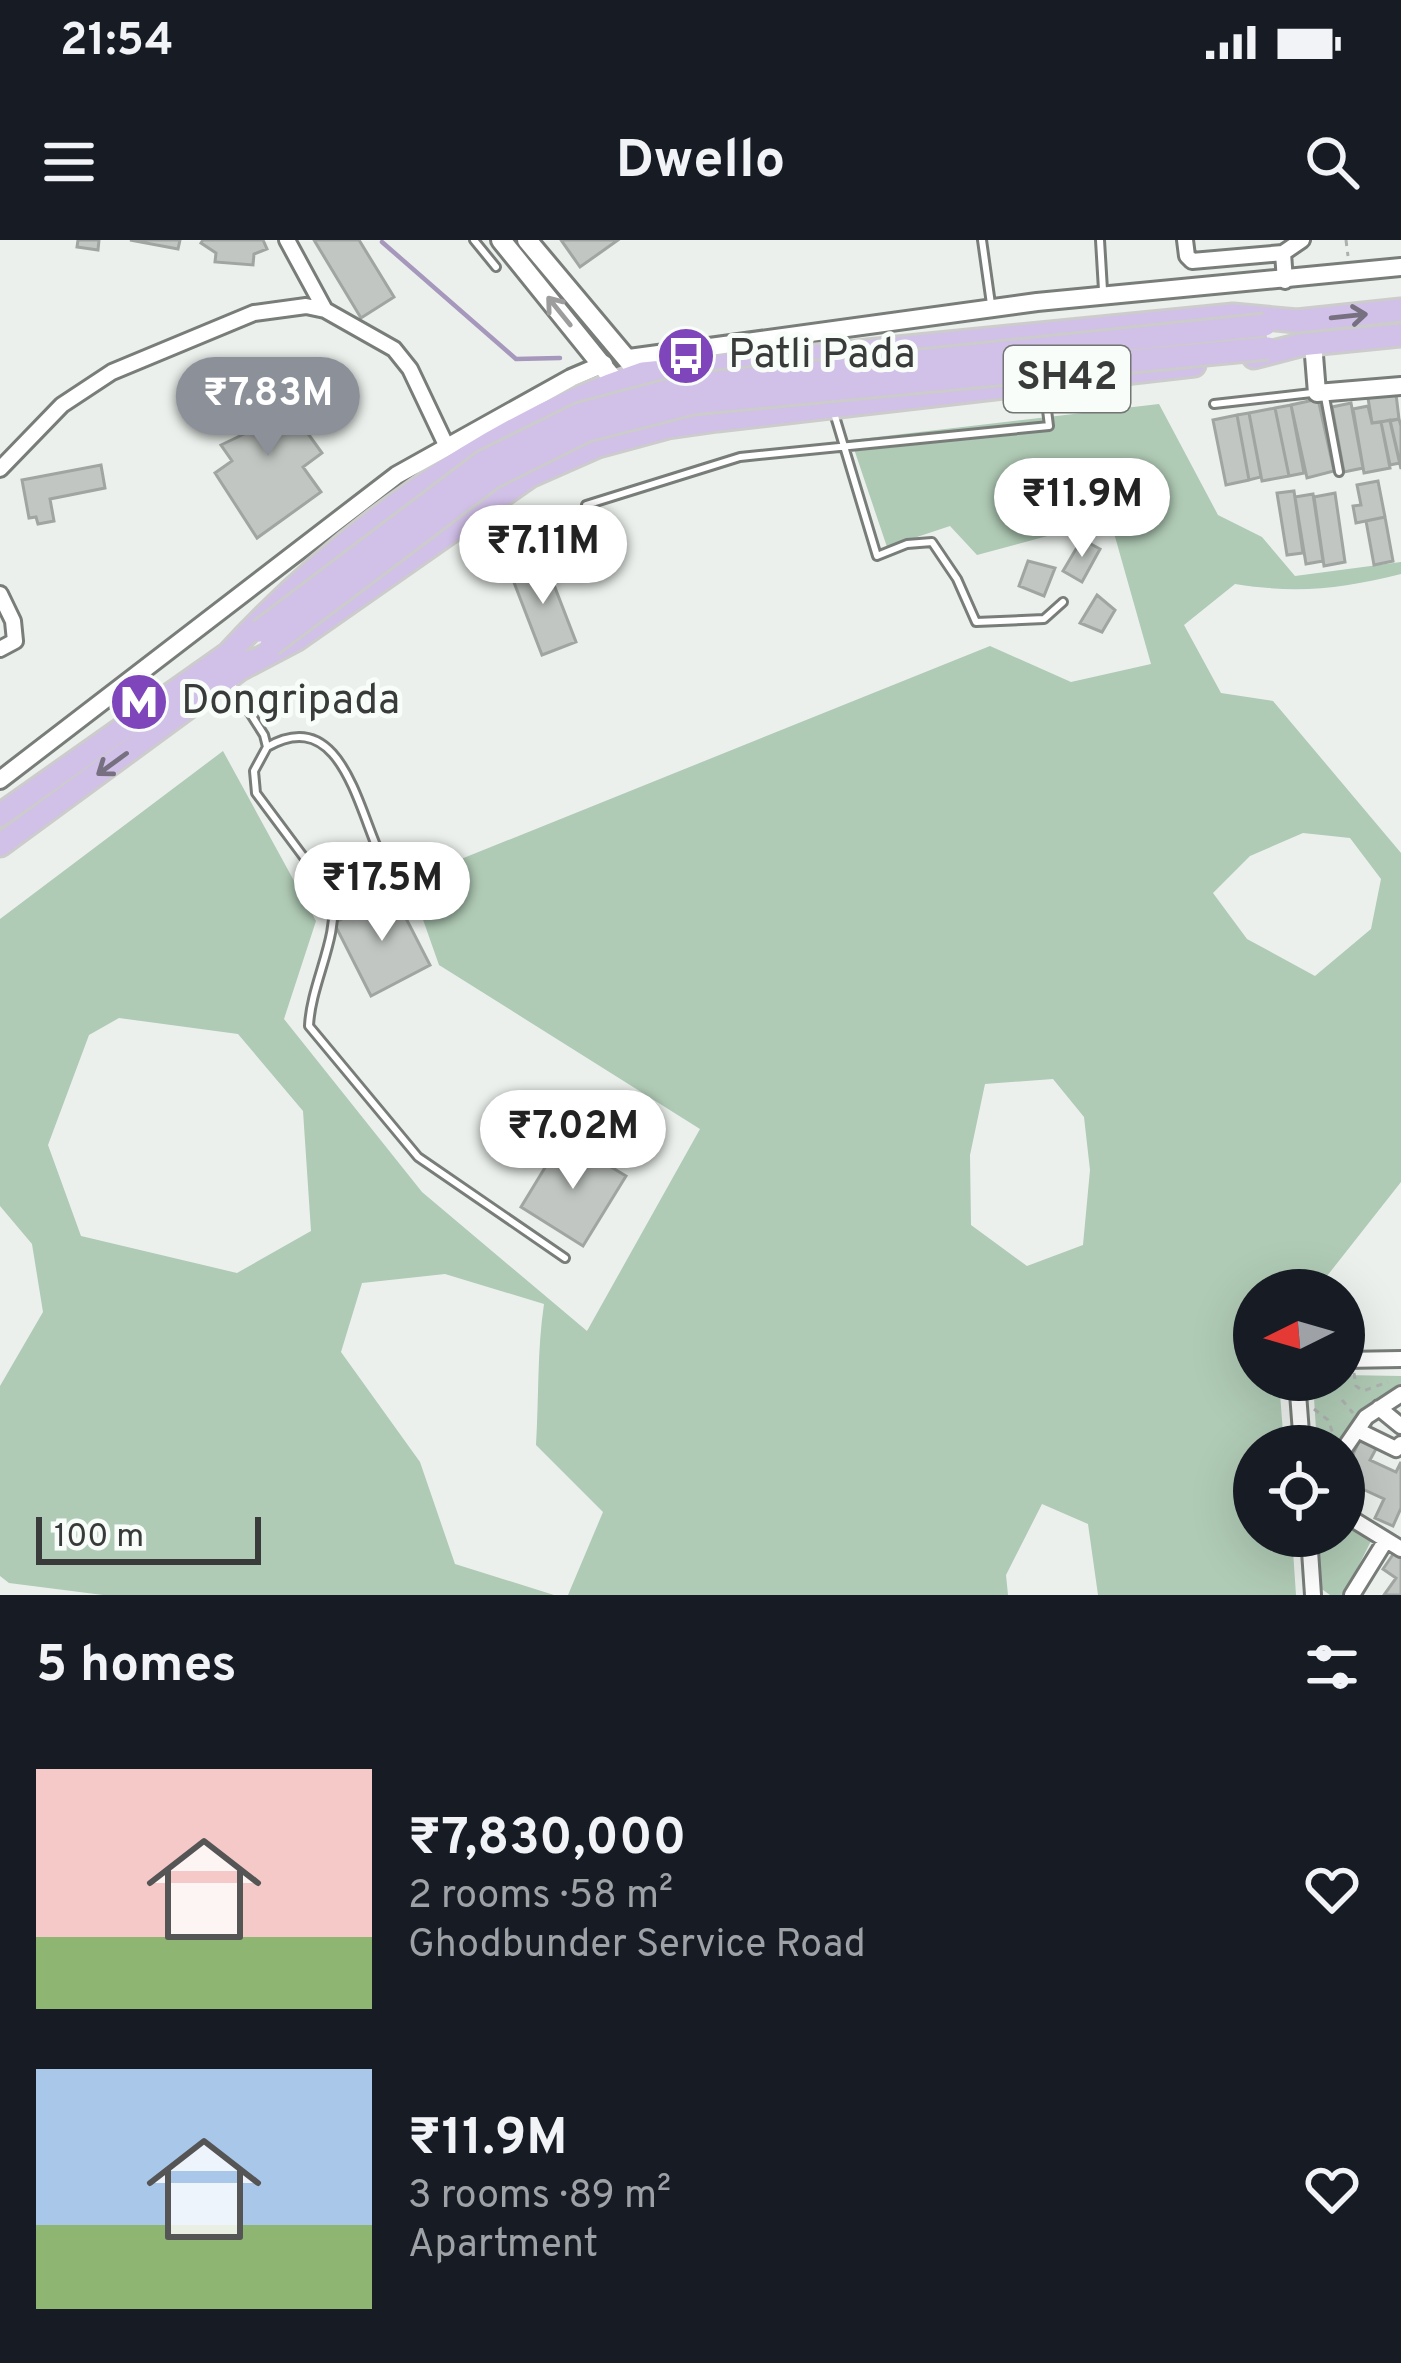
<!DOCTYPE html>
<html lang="en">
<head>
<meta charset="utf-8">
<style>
  :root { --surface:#171b24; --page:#242831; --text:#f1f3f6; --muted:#9ea1a6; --accent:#8c9099 }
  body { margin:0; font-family:Overpass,sans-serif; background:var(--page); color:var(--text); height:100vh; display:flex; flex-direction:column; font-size:45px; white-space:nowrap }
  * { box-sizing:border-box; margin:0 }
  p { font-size:39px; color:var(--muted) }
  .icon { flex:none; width:66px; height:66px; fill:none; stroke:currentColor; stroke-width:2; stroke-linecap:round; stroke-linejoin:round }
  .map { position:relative; height:1355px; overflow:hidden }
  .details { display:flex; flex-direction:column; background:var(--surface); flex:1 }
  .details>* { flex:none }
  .needle { width:78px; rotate:265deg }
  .tools { position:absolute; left:1233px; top:1029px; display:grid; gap:24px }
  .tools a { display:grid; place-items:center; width:132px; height:132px; border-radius:50%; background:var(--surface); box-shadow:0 12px 48px #0002; font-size:60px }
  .scale { position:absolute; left:36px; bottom:30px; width:225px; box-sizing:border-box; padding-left:12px; border:6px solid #393b3a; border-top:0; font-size:33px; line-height:42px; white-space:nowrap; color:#393b3a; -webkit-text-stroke:9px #f8fdf9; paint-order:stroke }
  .price { position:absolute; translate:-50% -102px; padding:0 27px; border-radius:42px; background:#fff; color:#222; font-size:39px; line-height:78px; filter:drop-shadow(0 3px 6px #0008) }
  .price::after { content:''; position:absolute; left:50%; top:72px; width:36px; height:27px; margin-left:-18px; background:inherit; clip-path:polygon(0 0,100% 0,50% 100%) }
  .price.on { background:var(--accent); color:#fff }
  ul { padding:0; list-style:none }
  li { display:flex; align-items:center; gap:36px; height:300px; padding:0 36px }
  li span { display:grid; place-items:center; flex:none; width:336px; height:240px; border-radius:0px; color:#555 }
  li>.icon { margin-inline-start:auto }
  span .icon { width:144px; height:144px; fill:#fffc; stroke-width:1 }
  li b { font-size:51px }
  h2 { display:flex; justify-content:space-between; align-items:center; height:144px; padding:0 36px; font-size:51px }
  .status { display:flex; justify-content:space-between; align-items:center; height:84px; padding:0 60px; background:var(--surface); direction:ltr }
  .status svg { height:33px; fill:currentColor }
  header { display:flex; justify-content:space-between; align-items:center; height:156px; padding:0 36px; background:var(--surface); font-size:54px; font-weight:700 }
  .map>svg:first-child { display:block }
  .green { fill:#afcab5; fill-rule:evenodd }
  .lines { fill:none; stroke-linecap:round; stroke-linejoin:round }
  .stream { stroke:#a698bc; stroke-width:4.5 }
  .building { fill:#c1c6c2; stroke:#a0a5a1; stroke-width:3 }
  .service-casing { stroke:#797d79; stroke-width:12 }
  .minor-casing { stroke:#797d79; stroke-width:20 }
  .tertiary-casing { stroke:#797d79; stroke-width:22 }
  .secondary-casing { stroke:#797d79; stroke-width:24 }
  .primary-casing { stroke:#ccc; stroke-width:27 }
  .path { stroke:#adb1ae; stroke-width:3; stroke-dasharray:6 6; stroke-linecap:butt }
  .service { stroke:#fff; stroke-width:6 }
  .minor { stroke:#fff; stroke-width:14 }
  .tertiary { stroke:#fff; stroke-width:16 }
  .secondary { stroke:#fff; stroke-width:18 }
  .primary { stroke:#d1c0e8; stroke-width:21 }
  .primary-bridge-casing { stroke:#ccc; stroke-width:27; stroke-linecap:butt }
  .primary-bridge { stroke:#d1c0e8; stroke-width:21 }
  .oneway { stroke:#9c9d9c }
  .oneway2 { stroke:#767080 }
  .labels { text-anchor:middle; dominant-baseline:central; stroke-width:10; stroke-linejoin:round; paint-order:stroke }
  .shield { fill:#f8fdf9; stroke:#727573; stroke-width:3 }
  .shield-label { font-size:39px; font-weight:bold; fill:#393b3a }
  .poi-label { font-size:42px; fill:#393b3a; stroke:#f8fdf9; text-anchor:start }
</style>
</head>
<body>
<div class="status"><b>21:54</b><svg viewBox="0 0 49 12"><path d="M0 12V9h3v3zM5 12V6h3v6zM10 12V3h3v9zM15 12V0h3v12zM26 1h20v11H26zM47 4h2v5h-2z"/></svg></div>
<header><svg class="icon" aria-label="menu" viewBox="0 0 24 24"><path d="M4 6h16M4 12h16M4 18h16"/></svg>Dwello<svg class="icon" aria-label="search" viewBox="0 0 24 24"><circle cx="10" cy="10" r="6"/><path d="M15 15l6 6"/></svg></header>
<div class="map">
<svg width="1401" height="1355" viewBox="0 0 1401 1355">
  <rect width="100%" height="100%" fill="#ebf0ec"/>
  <path class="green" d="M1159,164l59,111 44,22 33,39 106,-14v12c-61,15 -103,20 -166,10l-51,41 37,68 52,8 128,152v329l-85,108h-62v90h25l5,66h-30v90h38l4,59h-198l-10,-71 -46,-20 -36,71 2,20h-440l35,-83 -67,-67c3,-48 1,-94 8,-141l-99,-30 -83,9 -21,69 79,110 35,102 99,31h-451l-94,-12 -9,-7v-190l43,-74 -11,-68 -32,-38v-287l223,-168 93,170 -32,98 138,173 165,139 113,-202 -261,-164 -30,-85 581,-234 81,36 80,-18 -41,-145 -133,36 -27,-29 -63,21 -36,-107zM1303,593l47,5 31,41 -10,50 -56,47 -68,-37 -34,-46 37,-37zM119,778l119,16 65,77 8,120 -74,42 -156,-37 -33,-91 41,-110zM1053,839l31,38 6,53 -7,75 -56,21 -56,-41 -1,-70 15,-71z
    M1344,1135l57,1v18l-58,52h-26l-3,-48 15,-18h15z
    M1344,1282l29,15 -29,58h-14l-11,-8 -4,-51h29z"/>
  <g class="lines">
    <path class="stream" d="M382,2l134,117 44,-1"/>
  </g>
  <path class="building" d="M78,0h21l-1,10 -21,-3z
    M130,0h50l-2,9z
    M203,0h60l4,9 -13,5 -1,11 -38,-3 1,-9 -15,-10z
    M314,0h45l35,57 -33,21z
    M561,0h57l-38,27z
    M267,137l55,76 -19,14 18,25 -64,46 -42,-65 17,-12 -11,-16 23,-11 -19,-26z
    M1396,154l3,25 -27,4 -4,-25z
    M1318,159l16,72 -27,7 -16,-73z
    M1351,163l12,65 -19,4 -12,-65z
    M1291,165l13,68 -15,3 -14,-68z
    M1368,166l4,17 9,-1 9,46 -26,5 -11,-64z
    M1275,168l14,68 -27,5 -13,-68z
    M1249,173l12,64 -12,3 -12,-65z
    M1237,175l12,65 -23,5 -13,-65z
    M1399,179l2,7v43l-11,-48z
    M1390,180l10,43 -10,2 -9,-43z
    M101,225l4,23 -55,11 4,22 -16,3 -2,-7 -7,1 -7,-38z
    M1378,241l7,36 -29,6 -3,-17 8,-1 -4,-20z
    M1294,251l9,62 -16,2 -10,-62z
    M1335,253l10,69 -21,4 -10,-69z
    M1313,254l10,67 -17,3 -11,-67z
    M1385,277l8,44 -19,4 -8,-44z
    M1082,299l18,10 -18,33 -19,-11z
    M544,319l32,83 -34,13 -32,-83z
    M1028,321l27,7 -11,28 -25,-10z
    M1097,355l18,15 -13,22 -22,-9z
    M393,653l37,72 -59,31 -37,-73z
    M563,898l63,38 -43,70 -62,-39z
    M1360,1199l17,8 -7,13 26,12 5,-10v46l-8,18 -18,-8 9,-19 -26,-12 -8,19 -6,-3v-28z
    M1394,1313l7,5v37h-17l12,-17 -13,-9z"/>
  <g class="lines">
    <defs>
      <path id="service" d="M474,0l22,27
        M982,0l9,64
        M1100,0l3,50
        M1325,157l14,75
        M1214,164l98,-11
        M834,173l43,143 30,-12 25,-2 25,37 19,43 68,-3 19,-17
        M586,265l154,-48 309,-31 -5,-40
        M231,443l33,52 3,12 -13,24 2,22 76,102c8,42 -21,87 -23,131l109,131 147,101
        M267,507c82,-47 93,84 124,129"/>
      <path id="minor" d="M287,0l38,70
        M1185,0l2,16 5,5 91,-8 2,28
        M1283,13l19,-13
        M0,229l62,-64 50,-33 142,-59 52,-7 19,4 69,39 16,20 37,78
        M0,354l13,27 2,20 -15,8
        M1344,1120l57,-1
        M1297,1140l5,66
        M1379,1168l22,18
        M1357,1190l39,19 5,-5
        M1344,1209l22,-32 35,-23
        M1344,1274l57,35
        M1309,1296l4,59
        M1352,1355l34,-55"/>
      <path id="tertiary" d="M1313,103l4,50 84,-7
        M629,118l408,-56 364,-35
        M0,540l397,-305 174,-97 33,-14"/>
      <path id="secondary" d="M501,0l121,150
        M527,0l120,143"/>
      <path id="primary" d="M1254,117l46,-12 101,-10
        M227,415c109,-119 262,-231 416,-282l590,-58 64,6 104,-11
        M240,429l57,-30 233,-163 68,-30 70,-19 49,-7 477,-55
        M0,575l235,-166
        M0,605l251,-184"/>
    </defs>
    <use href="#service" class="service-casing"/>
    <use href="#minor" class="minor-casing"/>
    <use href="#tertiary" class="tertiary-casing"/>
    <use href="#secondary" class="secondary-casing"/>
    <use href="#primary" class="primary-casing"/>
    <path class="path" d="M1346,0l2,16
      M1354,1133l2,13 7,5 25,-9
      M1313,1151l11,-11
      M1342,1160l11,13
      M1314,1169l14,11 7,19
      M1314,1204l19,-6"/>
    <use href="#service" class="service"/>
    <use href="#minor" class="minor"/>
    <use href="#tertiary" class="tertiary"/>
    <use href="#secondary" class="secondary"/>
    <use href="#primary" class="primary"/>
    <defs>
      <path id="primary-bridge" d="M260,391l223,-169 97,-48 110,-29 575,-60
        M271,405l222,-168 94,-47 106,-27 575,-55"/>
    </defs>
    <use href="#primary-bridge" class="primary-bridge-casing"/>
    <use href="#primary-bridge" class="primary-bridge"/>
  </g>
  <defs><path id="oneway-shaft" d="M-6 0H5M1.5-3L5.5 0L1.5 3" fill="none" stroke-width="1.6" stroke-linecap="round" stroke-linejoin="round" transform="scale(3)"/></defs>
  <use class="oneway" href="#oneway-shaft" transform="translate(559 71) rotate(-129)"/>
  <g class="oneway2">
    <use href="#oneway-shaft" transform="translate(1349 76) rotate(-6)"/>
    <use href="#oneway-shaft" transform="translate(112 524) rotate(144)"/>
  </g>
  <defs>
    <symbol id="bus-disc" viewBox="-11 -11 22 22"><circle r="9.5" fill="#7f45bb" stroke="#f8fdf9"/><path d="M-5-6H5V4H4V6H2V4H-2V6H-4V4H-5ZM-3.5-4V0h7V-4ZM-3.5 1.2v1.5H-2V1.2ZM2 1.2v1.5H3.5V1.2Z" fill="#fff"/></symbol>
    <symbol id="metro-disc" viewBox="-11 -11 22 22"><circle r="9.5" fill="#7f45bb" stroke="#f8fdf9"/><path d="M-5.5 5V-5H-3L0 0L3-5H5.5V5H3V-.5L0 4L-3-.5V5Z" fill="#fff"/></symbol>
  </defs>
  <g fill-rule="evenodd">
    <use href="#bus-disc" x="653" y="83" width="66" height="66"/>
    <use href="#metro-disc" x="106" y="429" width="66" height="66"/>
  </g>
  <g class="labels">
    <rect class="shield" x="1004" y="106" width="126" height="66" rx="9"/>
    <g class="shield-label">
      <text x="1067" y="139">SH42</text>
    </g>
    <g class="poi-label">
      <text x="728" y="116">Patli Pada</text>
      <text x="181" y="462">Dongripada</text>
    </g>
  </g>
</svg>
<div class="tools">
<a><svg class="needle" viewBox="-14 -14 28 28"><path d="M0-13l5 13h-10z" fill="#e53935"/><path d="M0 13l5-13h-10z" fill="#9ea1a6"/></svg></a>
<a><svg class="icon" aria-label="locate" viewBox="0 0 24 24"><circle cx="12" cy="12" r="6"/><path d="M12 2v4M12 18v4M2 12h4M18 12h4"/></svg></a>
</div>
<div class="scale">100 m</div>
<b class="price on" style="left:268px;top:219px">₹7.83M</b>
<b class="price" style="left:1082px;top:320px">₹11.9M</b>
<b class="price" style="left:543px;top:367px">₹7.11M</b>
<b class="price" style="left:382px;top:704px">₹17.5M</b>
<b class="price" style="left:573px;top:952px">₹7.02M</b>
</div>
<section class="details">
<h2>5 homes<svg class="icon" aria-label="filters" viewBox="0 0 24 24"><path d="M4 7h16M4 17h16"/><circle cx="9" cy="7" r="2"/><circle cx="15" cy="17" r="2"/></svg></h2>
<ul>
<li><span style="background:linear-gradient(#f6c9c9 70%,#8fb573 0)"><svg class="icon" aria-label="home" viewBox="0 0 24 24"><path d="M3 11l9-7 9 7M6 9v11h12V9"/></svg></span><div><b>₹7,830,000</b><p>2 rooms · 58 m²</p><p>Ghodbunder Service Road</p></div><svg class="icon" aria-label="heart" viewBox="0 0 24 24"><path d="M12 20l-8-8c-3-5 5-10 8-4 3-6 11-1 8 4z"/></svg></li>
<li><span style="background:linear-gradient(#a9c7e8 65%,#8fb573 0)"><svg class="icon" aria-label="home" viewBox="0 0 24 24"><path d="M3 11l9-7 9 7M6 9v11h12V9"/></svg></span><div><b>₹11.9M</b><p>3 rooms · 89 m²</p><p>Apartment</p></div><svg class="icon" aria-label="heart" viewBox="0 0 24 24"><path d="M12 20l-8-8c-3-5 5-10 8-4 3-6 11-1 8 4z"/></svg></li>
</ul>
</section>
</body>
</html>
